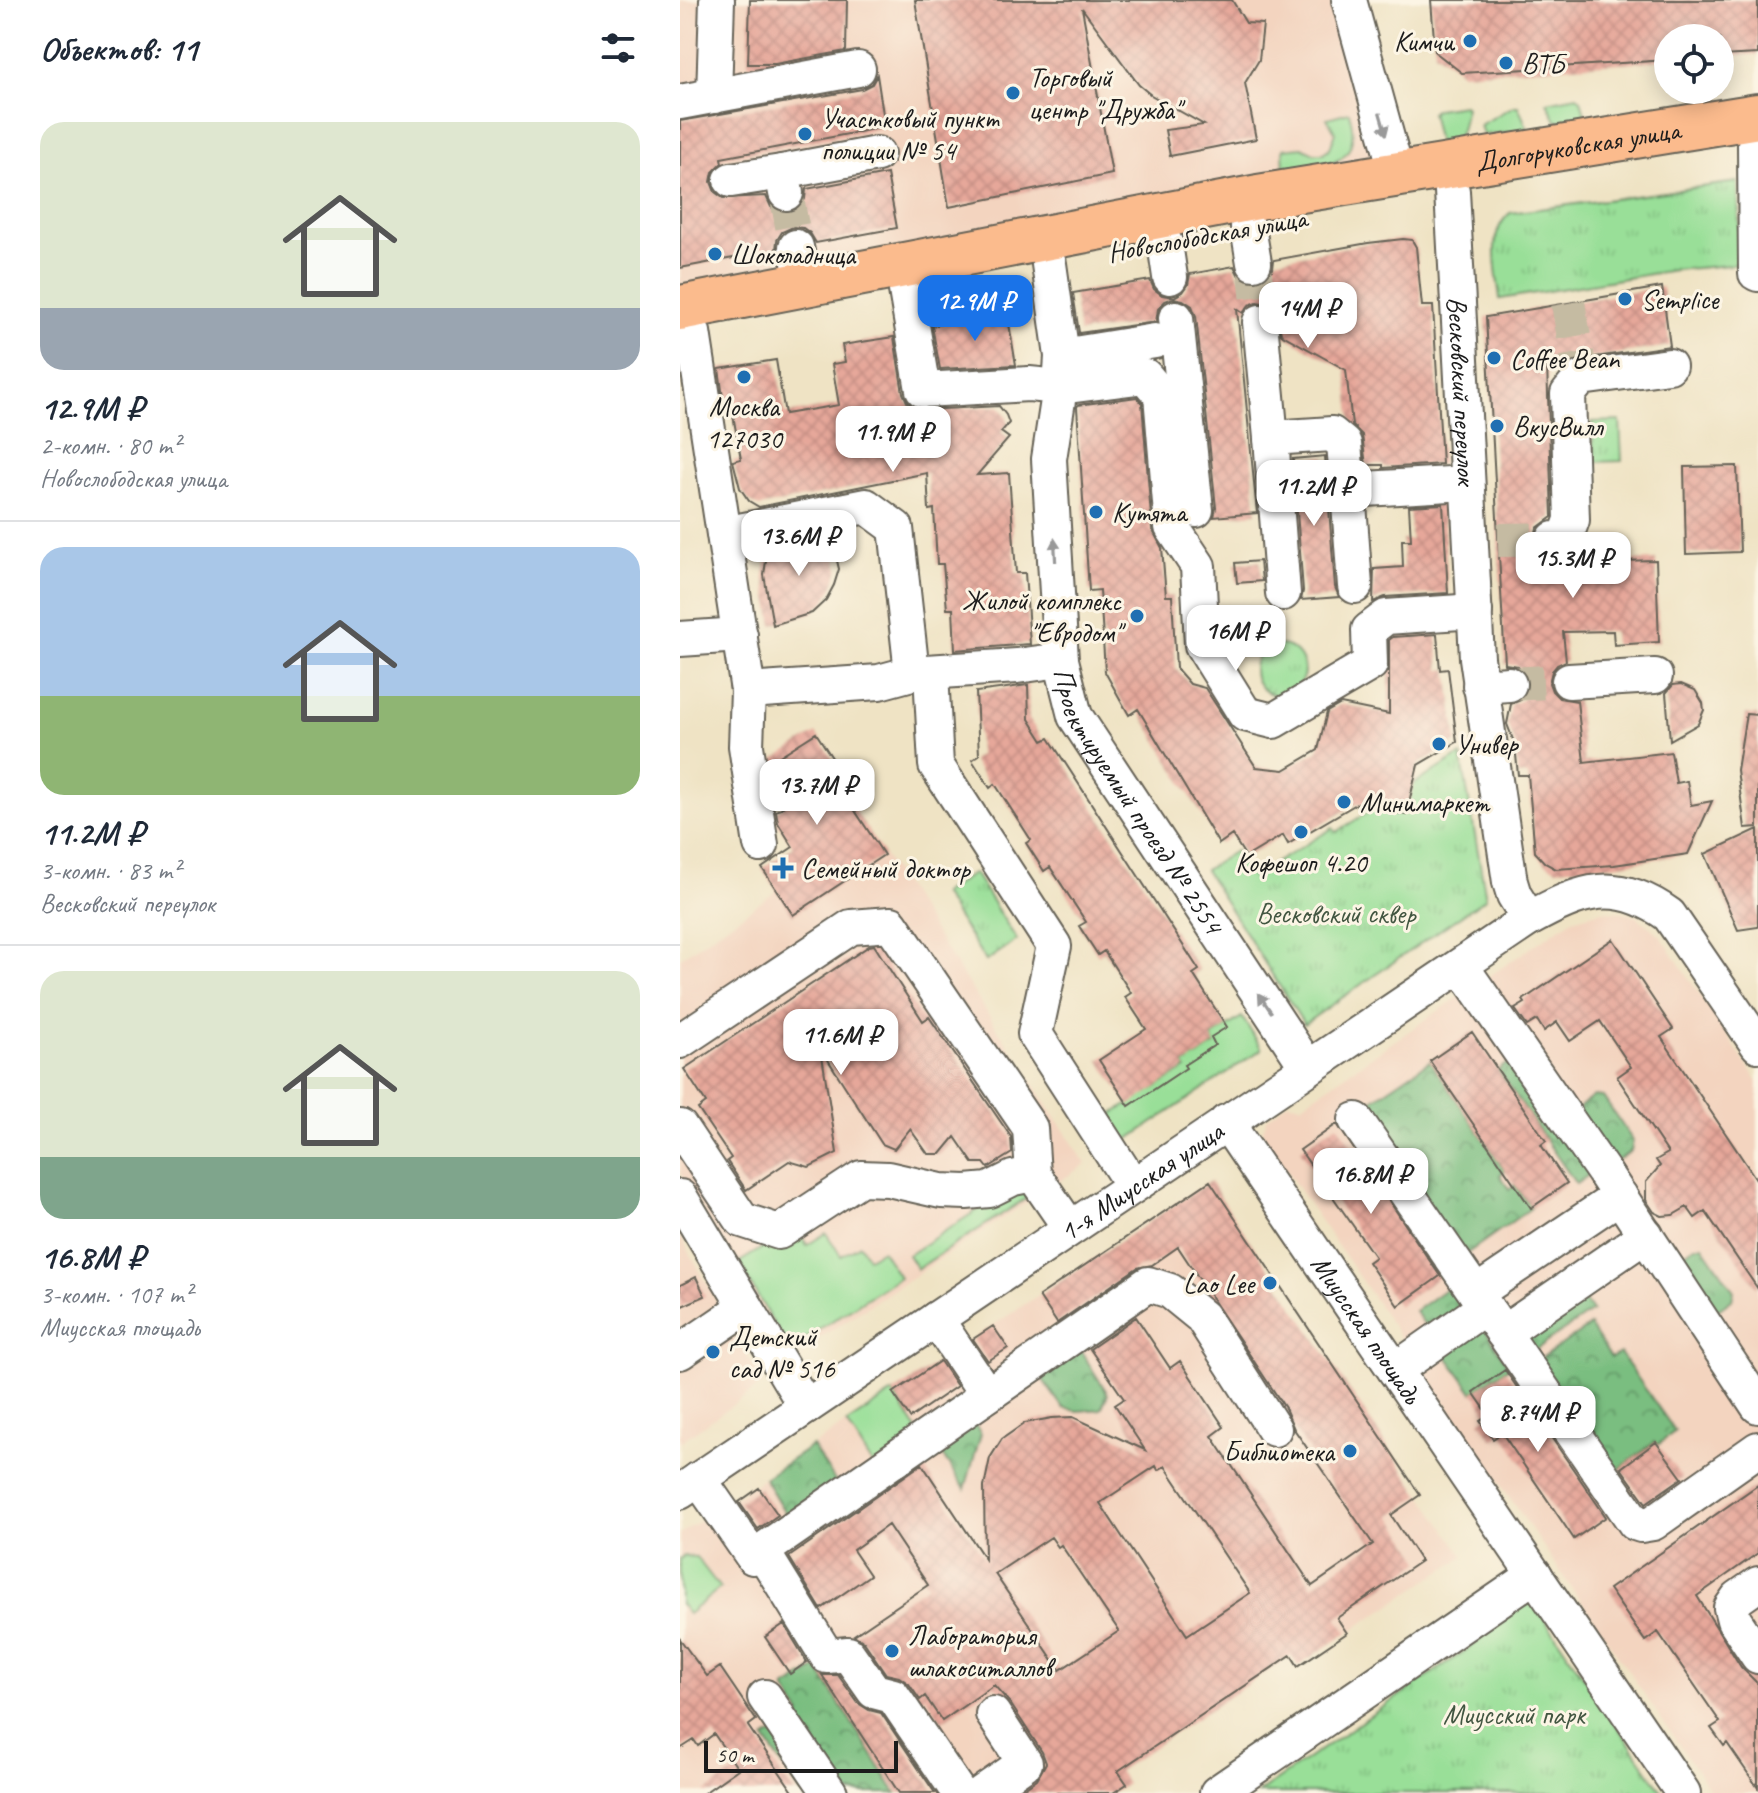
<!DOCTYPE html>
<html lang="ru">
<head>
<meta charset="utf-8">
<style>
  :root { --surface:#fff; --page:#f6f6f7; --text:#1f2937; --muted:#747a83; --line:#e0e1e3; --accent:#1a73e8 }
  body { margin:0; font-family:Caveat,sans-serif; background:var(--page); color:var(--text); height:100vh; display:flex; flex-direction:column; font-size:30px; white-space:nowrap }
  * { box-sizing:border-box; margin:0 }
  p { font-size:26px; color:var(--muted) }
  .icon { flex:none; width:44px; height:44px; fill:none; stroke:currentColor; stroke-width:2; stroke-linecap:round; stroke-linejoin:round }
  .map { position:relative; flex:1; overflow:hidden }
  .sheet { display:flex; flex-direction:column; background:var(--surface); width:680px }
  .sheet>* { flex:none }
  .tools { position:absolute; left:974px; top:24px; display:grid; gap:16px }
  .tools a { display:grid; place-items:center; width:80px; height:80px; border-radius:50%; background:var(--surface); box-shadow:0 4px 20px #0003; font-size:40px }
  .scale { position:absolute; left:24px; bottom:20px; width:194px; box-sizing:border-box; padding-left:8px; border:4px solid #1c1c1c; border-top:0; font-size:22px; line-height:28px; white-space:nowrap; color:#1c1c1c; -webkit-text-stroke:6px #fcf5e5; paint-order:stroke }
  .price { position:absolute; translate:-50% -68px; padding:0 18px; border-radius:16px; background:#fff; color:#222; font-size:26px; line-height:52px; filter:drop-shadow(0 2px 4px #0008) }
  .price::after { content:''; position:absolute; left:50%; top:48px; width:24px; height:18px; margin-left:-12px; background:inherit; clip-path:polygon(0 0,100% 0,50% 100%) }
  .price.selected { background:var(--accent); color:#fff }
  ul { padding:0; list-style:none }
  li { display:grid; align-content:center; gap:16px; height:424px; padding:0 40px }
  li+li { border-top:2px solid var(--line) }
  li span { display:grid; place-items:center; height:248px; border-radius:24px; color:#555 }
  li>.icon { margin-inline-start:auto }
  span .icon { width:144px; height:144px; fill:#fffc; stroke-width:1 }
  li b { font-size:34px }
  h2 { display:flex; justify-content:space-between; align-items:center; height:96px; padding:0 40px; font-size:34px }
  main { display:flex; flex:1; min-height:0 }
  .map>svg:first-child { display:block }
  .built { fill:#f3d4bf }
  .grass { fill:#99df98; stroke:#5a7e5a; stroke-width:2 }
  .forest { fill:url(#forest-crowns); stroke:#4b6d4e; stroke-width:2 }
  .park { fill:url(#park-tufts); stroke:#5a7e5a; stroke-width:2 }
  .building { fill:url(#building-cross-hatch); fill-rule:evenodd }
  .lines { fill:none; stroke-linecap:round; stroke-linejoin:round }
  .minor-tunnel { stroke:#c5bba2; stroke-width:34; stroke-dasharray:34 17; stroke-linecap:butt }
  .minor-casing { stroke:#666257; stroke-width:38 }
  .major-casing { stroke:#666257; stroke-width:48 }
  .minor { stroke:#fff; stroke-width:34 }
  .major { stroke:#fbbb8d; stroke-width:44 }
  .oneway { fill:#999 }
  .poi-dot { fill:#1f6fb2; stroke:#fcf5e5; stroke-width:3 }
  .labels { text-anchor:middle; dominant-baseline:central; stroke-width:6; stroke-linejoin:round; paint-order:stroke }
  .poi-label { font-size:28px; fill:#1c1c1c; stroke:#fcf5e5; text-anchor:start }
  .street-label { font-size:28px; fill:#1c1c1c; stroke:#fcf5e5 }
  .park-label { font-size:28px; fill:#425641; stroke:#fcf5e5 }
</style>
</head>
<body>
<main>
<section class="sheet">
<h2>Объектов: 11<svg class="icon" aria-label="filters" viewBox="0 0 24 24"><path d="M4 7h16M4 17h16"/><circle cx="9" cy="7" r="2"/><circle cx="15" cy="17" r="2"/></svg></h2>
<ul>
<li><span style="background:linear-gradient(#dfe7d0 75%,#9aa5b1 0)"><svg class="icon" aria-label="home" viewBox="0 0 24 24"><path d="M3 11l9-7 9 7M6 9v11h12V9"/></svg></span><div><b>12.9M ₽</b><p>2-комн. · 80 m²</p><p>Новослободская улица</p></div></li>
<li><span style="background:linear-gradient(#a9c7e8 60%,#8fb573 0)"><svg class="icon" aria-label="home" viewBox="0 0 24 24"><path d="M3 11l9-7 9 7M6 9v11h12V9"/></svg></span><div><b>11.2M ₽</b><p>3-комн. · 83 m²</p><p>Весковский переулок</p></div></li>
<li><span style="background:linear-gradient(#dfe7d0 75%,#7fa58c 0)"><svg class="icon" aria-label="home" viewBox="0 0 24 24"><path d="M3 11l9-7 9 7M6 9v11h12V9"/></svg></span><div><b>16.8M ₽</b><p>3-комн. · 107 m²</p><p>Миусская площадь</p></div></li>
</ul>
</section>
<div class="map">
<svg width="1078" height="1793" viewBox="0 0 1078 1793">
  <defs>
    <pattern id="forest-crowns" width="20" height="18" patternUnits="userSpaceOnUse" patternTransform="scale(2)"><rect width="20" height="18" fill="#7abe80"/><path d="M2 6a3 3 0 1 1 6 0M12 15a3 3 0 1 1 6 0" fill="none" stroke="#639a68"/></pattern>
    <pattern id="park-tufts" width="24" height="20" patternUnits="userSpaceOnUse" patternTransform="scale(2)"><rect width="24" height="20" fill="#99df98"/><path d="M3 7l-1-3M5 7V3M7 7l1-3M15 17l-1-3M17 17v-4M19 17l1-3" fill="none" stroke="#83bf82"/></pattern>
    <pattern id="building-cross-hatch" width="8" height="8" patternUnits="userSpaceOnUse" patternTransform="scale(2)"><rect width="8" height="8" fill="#e6a79a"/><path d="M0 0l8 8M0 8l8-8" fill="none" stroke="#c58f84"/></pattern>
  </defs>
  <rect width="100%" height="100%" fill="#fcf5e5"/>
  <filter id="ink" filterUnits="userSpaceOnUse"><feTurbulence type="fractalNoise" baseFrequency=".0125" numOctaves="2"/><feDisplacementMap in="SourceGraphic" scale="16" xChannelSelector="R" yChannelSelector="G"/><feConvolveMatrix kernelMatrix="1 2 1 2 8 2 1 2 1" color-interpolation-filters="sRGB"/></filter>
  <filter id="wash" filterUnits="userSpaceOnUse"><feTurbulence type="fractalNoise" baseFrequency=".006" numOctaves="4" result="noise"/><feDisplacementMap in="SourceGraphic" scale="32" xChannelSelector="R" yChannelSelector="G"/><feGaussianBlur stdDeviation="1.8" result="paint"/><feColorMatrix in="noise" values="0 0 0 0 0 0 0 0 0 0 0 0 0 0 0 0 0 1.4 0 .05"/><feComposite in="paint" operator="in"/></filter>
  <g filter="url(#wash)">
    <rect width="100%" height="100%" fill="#efe3c4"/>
    <path class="built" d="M0,0h653l31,105 8,51 -1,7 -691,133z
      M204,855l202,309 -299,195 -107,-187v-214l97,-67 16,24z
      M921,911l22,1 14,5 23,18 98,147v711h-46l-448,-655 -1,-8 5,-13 20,-15 13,3 272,-186z
      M530,1181l127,192 127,183 -166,110 -8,-10 -171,115 8,13 -14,9h-433v-259z
      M0,1235l83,149 -83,58z"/>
    <path class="grass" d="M897,96l4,4 5,17 -5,2 -25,2 -9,-19z
      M784,105l2,2c-6,24 -1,34 -28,36l-7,-30 5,-4z
      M834,106h4l9,21 -7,4 -37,4 -3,-10z
      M669,112c16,55 -24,53 -65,60l-1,-23 19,-2 12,6h9l7,-5 6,-15 -9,-15z
      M562,1017l20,32 -139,94 -17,-25 80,-49 -2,-4 31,-20 -4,-8z
      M333,1187l20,7 -116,75 -9,-14z
      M116,1227l11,18 19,-12 15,23 19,-11 8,13 14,-8 17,27 -110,72 -51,-86z
      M213,1393l27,42 -46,32 -27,-44z
      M4,1556l12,1 24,31 -32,26 -8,-10v-45z"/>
    <path class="forest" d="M832,1060l78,114 -14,10 -78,-114z
      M750,1061l75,109 -5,5 9,14 6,-4 16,23 -69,49 -103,-148z
      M914,1096l9,1 30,44 -2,10 -14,10 -9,-1 -31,-46 4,-8z
      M1015,1246h8l31,45 -2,9 -14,10 -10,-1 -30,-45 4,-9z
      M774,1283l17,25 -39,27 -17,-24z
      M898,1291l14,20 -60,41 -14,-20z
      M799,1320l30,47 -36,25 -33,-45z
      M910,1326l21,32 9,-5 55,78 -17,14 -3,-3 -40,30 -83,-108z
      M399,1348l29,46 -7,15 -23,2 -15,-3 -30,-42z
      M290,1417l11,17 -16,55 -31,-46z
      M132,1446l29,44 -49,34 -28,-46z
      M137,1668l79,125h-95l-36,-54 36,-24 -16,-27z"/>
    <path class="park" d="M1058,182l2,82 -66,6 -174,29c-3,-29 -14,-65 10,-86z
      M940,421l2,40 -28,1 -2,-40z
      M574 670a25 25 0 1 1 50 0a25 25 0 1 1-50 0Z
      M781,755l25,143 -182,126 -99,-154 30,-19 17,26 81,-49 3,4z
      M294,873l43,67 -31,21 -44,-67z
      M839,1603l15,1 129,189h-405l221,-152 3,-12z"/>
    <g id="blocks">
      <path class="building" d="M70,0h97l-1,51 -71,13h-27z
        M235,0h317l14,23 17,1 -4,36 -14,23 11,56 -86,17 -5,-26 39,-5 -53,-30 -12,-10 -57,-77 30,166 -163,33z
        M751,0h327v54l-38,2v-18h-52v22l-206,13 -27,-21z
        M197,75l8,52 -164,31 1,5 -9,9 -2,10 4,10 8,6 43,-2 5,11 8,5 10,1 11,-5 5,-9 1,-10 81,-15 10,54 -81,15 -6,-10 -7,-5 -10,-1 -11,5 -5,8 -1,10 -96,18v-147l182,-32 10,-5z
        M723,239l9,1 4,7 6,59h11l9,158 -59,4v-3h-17l-4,-30 -10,-10 -6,-55 -65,-36 -5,-24 -8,-6 -11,-2 -8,3 -6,8 -6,-4 20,204 -43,4 2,-9 -20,-192 -4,-10 -9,-6 -10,-2 -8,3 -7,8 -2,13 -77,11 -6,-40 77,-13 4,9 8,6 12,2 9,-5 5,-7 2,-11 44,-8 5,10 7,5 10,2 11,-5 6,-9 1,-9 94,-17z
        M982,287l8,59 -123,18 5,153 -15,11 -3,12 2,8 7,8 12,3 1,21 64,-2v-17l36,-1 3,82 -45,3 -1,-14 -50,1 3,29 -9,4 -5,6 -3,12 3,8 7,7 18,3 7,61 87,-10 5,31 11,-2 4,24 21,-4 -24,53 -74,11 -58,4 -11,-6 -10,-11 -7,-77h-10l-3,-30 -8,-21 4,-20 10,-4 6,-7 2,-10 -3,-9 -8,-8 -13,-2 -19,-347z
        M327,312l9,53 -76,4 -8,-43z
        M214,337l9,56 4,9 7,6 10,2 75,-4 7,9 3,8 -8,9 8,6 -32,37 32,-2 7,100h9l5,71 -75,6 -2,-41h-6l-4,-45h-6l-3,-55 -5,1 -2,-37 -168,34 -10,-6 -9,-13 -7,-27 8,-2 -10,-55 -7,1 -5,-36 57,-9 9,54 54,-9 -7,-41 13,-2 -3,-17z
        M457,397l5,6 10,126 10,19 4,48h6l4,72 14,16 15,4 51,79 28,3 34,-20 9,-38 14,-8 48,10v-74l4,-3 44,-3 3,36 8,-1 9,73 -39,23 -12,50 -48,-12 -70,41 -5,-9 -37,22 -14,-22 -13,9 -81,-135 -9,6 -24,-43 -5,-82 -11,1 -12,-184 1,-2z
        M645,456l10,131 4,10 -38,3 2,-9 -10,-132z
        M1057,466l3,86 -54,2 -2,-87z
        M763,504l5,89 -63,4 -12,5 1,-33 29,-2 -1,-27h9l-2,-34z
        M132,537l2,10 19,-3 6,25 -5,16 -8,15 -14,13 -39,12 -9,-50 3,-21 7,-9z
        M580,561l2,20 -25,2 -2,-20z
        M1001,684l14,6 8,13 1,7 -6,14 -28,16 -4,-47 7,-8z
        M348,685l1,34 14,22 6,-3 150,232 -6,4 34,53 -16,10 4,8 -31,20 2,3 -57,38 -30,-46 47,-31 -21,-32 6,-4 -27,-42 -6,4 -19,-29 7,-4 -36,-55 -6,4 -18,-28 5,-3 -36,-56 -5,4 -18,-28 7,-5 -3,-63z
        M1066,714l12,1v112l-13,1 -8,-58z
        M136,733l44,68 -8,5 32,49 -91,60 -31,-47 31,-21 -15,-24 -2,-12 7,-4 -10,-15 -1,-7 11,-7 -11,-17z
        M1078,829v98l-20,3 -33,-76z
        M933,939l60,90 -12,8 97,145v107l-53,-78 -10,7 -8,-11 -14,8 -11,1 -8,-4 -8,-12v-18l14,-16 -4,-6 12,-7 -51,-76 14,-10 -31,-46 -30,20 -13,-19 -13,9 -7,-11 -10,6 -12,-17 10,-6 -2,-3z
        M194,945l49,76 6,-4 82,120 1,16 -24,15 -4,-5h-11l-18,-26 -14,17h-13l-18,-25 -16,20 -12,-5 -61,-95 16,104 -28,14 -20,-6 -43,29 -19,-29 4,-3 -33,-49 8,-6 -22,-34 185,-123z
        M792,1032l74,109 -5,4 26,38 -36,25 -101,-147z
        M657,1124l103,152 -42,30 -30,-44 7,-5 -75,-107z
        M530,1181l210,314 -29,20 30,46 -84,57 10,15 -49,33 -7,-11 -173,116 9,13 -14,9h-96l20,-14 9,-16 -4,-11 -32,-49 -16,-18 -52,36 -17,-25 -5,4 -11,-16 -10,-7 -13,-3 -22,-32 -10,-7 74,-50 -40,-60 -35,25 17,25 -49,34 -32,-52 133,-93 63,95 -1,-72 6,-29 12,-19 23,-16 27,-5 21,-1 72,33 -30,-45 9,-6 -34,-50 46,-32 34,51 10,-7 44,66 -12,9 100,150 61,-42 -79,-115 -9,-21 -107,-161 -26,18 -15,3 -80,55 -18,-27zM476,1466l2,4 7,-4 85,127 -63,42 -87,-132zM371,1537l7,10 3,-2 58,86 -59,39 -65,-96z
        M16,1277l9,19 -25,11v-22z
        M313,1326l15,22 -20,13 -15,-22z
        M260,1361l17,25 -47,32 -17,-25z
        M825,1370l101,147 -32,22 -72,-106 -9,6 -13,-18 9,-6 -16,-23z
        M976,1442l26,36 -36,25 -25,-35z
        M1078,1485v68l-61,43 44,71 17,17v104l-31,-45 -3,3 -13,-18 9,-6 -62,-90 -13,9 -36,-52z
        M79,1488l19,27 -20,14 -19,-27z
        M104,1624l23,38 -17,12 -25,-37z
        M0,1639l27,37 13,-9 36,53 -8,6 46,67h-90l34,-24 -24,-35 -16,12 -4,-6 -14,9z
        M142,1675h16l20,28 11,7 12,3 54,80h-36z"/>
    </g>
  </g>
  <g filter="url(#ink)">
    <use href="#blocks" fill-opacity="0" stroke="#666257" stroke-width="2"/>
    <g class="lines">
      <path class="minor-tunnel" d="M106,193l10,54
        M574,263l6,59
        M888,303l10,57
        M818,540l56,-1
        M829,684l60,-3"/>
      <defs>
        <g id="minor">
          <path d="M669,0l48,174"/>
          <path d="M34,96l3,-96"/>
          <path d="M0,102l178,-33"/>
          <path d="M1075,145l1,128 2,1"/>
          <path d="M51,180l51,-8"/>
          <path id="s1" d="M772,191l25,467 33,224 4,13 15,24"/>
          <path d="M106,193l-4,-21 95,-18"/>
          <path d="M568,227l6,36"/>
          <path d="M485,243l5,34"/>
          <path d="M116,247l7,36"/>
          <path id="s2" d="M369,264l13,92 -2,31 -11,72 12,201 14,56 233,352"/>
          <path d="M226,290l17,100 106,-6 31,3 85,-11 16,19 11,132 26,39 4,79 43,69 28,7 97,-57 -1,-34 17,-13 89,-6"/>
          <path d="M496,318l20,192"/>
          <path d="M580,322l11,116 61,-4 12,10 4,46 119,-7"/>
          <path d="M13,332l55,359 131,-9 33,-9 105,-7 44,-6"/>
          <path d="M382,356l93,-15"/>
          <path d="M591,438l12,155"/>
          <path d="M668,490l7,96"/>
          <path d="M44,534l142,-28 30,22 16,145"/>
          <path d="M874,539h11l7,-19 -4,-126 13,-16 88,-12"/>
          <path d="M0,639l60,-4"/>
          <path d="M251,673l5,92 118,181 -19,88 98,152"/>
          <path d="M889,681l86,-5"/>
          <path d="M800,686l29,-2"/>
          <path d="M68,691l-2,55 15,99"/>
          <path d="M781,966l142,205 155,235"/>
          <path d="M0,1041l171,-114 40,-3 139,204 3,46 37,54"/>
          <path d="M676,1120l279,403 6,2 12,-2 105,-74"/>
          <path id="s3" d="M546,1122l457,671"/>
          <path d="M0,1127l62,93 37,12 82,-54 27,1 53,12 25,1 23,-2 24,-12 20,-4"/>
          <path d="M0,1197l126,210"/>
          <path d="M796,1293l144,-97"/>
          <path d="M256,1319l51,76"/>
          <path d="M823,1333l143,-98"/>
          <path d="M0,1352l66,-45"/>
          <path d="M715,1370l90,-63"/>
          <path d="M19,1479l54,78 9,-6"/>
          <path id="s4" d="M0,1492l849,-573c53,-29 87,-42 140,-4l89,130"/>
          <path d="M1078,1584l-20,14 -7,10 3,12 24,36"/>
          <path d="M85,1697l65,96"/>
          <path d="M279,1793l-66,-97 -19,-5 -26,-37 -21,2 -65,-105 386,-267 22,7 32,26 72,112"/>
          <path d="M302,1793l43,-30 -32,-49"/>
          <path d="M537,1793l318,-218"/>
        </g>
        <g id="major">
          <path id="s5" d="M0,308l578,-111 500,-81"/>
        </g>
      </defs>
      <use href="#minor" class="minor-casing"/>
      <use href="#major" class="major-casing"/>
      <use href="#minor" class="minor"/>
      <use href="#major" class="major"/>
    </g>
    <defs><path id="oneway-solid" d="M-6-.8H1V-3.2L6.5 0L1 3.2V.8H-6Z" transform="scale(2)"/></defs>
    <g class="oneway">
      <use href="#oneway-solid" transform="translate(703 124) rotate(74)"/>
      <use href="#oneway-solid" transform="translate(375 550) rotate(-93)"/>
      <use href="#oneway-solid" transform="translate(585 1003) rotate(-124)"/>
    </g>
  </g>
  <g class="poi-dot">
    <circle cx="790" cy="41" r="8"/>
    <circle cx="826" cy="63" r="8"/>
    <circle cx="333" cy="93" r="8"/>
    <circle cx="125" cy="134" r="8"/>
    <circle cx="35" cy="254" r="8"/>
    <circle cx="945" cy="299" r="8"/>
    <circle cx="814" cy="358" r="8"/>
    <circle cx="64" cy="377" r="8"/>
    <circle cx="817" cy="426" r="8"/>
    <circle cx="416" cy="512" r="8"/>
    <circle cx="457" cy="616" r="8"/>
    <circle cx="759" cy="744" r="8"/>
    <circle cx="664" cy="802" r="8"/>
    <circle cx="621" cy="832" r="8"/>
    <path d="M99 856h8v8h8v8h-8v8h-8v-8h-8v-8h8z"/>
    <circle cx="590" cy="1283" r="8"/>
    <circle cx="33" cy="1352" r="8"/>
    <circle cx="670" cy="1451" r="8"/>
    <circle cx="212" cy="1651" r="8"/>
  </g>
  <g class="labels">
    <g class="poi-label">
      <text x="774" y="41" text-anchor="end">Кимчи</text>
      <text x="842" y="63">ВТБ</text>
      <text x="349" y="77">Торговый<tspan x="349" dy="32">центр "Дружба"</tspan></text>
      <text x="141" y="118">Участковый пункт<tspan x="141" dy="32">полиции № 54</tspan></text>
      <text x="51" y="254">Шоколадница</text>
      <text x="961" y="299">Semplice</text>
      <text x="830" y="358">Coffee Bean</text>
      <text x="64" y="406" text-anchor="middle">Москва<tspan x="64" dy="32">127030</tspan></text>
      <text x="833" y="426">ВкусВилл</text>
      <text x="432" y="512">Кутята</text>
      <text x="441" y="600" text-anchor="end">Жилой комплекс<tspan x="441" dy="32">"Евродом"</tspan></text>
      <text x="775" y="744">Универ</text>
      <text x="680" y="802">Минимаркет</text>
      <text x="621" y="862" text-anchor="middle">Кофешоп 4.20</text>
      <text x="121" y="868">Семейный доктор</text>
      <text x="574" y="1283" text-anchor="end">Lao Lee</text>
      <text x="49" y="1336">Детский<tspan x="49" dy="32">сад № 516</tspan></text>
      <text x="654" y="1451" text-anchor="end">Библиотека</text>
      <text x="228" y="1635">Лаборатория<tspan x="228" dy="32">шлакоситаллов</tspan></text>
    </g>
    <g class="street-label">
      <text stroke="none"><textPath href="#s5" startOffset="912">Долгоруковская улица</textPath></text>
      <text transform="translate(527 235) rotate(-10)">Новослободская улица</text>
      <text stroke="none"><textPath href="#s1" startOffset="200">Весковский переулок</textPath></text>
      <text stroke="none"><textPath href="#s2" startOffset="560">Проектируемый проезд № 2554</textPath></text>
      <text stroke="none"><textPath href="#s4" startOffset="556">1-я Миусская улица</textPath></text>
      <text stroke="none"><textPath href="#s3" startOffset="250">Миусская площадь</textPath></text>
    </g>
    <g class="park-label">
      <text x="656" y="913">Весковский сквер</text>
      <text x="834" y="1714">Миусский парк</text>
    </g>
  </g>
</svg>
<div class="tools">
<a><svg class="icon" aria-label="locate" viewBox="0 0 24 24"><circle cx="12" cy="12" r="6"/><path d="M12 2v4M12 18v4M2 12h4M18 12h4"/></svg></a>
</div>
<div class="scale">50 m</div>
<b class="price selected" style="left:295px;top:343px">12.9M ₽</b>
<b class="price" style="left:628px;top:350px">14M ₽</b>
<b class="price" style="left:213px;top:474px">11.9M ₽</b>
<b class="price" style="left:634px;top:528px">11.2M ₽</b>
<b class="price" style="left:119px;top:578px">13.6M ₽</b>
<b class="price" style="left:893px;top:600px">15.3M ₽</b>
<b class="price" style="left:556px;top:673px">16M ₽</b>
<b class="price" style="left:137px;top:827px">13.7M ₽</b>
<b class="price" style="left:161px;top:1077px">11.6M ₽</b>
<b class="price" style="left:691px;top:1216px">16.8M ₽</b>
<b class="price" style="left:858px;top:1454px">8.74M ₽</b>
</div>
</main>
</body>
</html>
